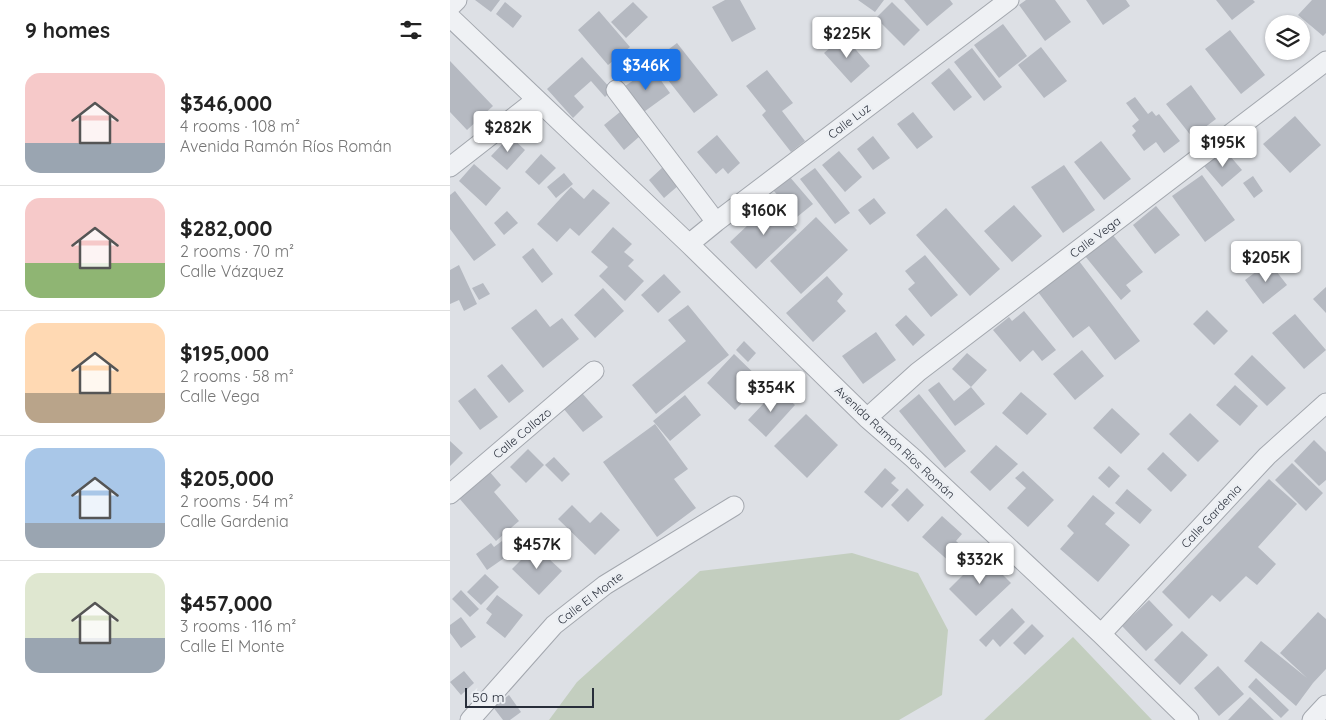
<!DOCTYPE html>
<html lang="en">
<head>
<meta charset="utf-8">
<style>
  :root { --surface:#fff; --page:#f2f2f2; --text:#222; --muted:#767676; --line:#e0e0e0; --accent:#1a73e8 }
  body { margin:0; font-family:Quicksand,sans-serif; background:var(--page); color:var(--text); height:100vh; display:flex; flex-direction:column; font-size:19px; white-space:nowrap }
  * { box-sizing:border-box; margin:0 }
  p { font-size:16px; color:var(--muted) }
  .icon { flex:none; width:28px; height:28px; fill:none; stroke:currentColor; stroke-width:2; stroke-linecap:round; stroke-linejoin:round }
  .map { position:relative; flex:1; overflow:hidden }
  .side { display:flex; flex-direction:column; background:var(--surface); width:450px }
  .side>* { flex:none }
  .fabs { position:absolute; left:815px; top:15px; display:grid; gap:10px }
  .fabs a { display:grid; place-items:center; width:45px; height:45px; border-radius:50%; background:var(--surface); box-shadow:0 1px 4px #0004; font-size:25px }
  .scale { position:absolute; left:15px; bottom:12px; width:129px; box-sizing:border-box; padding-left:5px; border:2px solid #282e3a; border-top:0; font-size:14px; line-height:18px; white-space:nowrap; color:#282e3a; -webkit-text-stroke:4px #eceff3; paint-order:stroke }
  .price { position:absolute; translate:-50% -42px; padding:0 11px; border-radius:5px; background:#fff; color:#222; font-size:16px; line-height:32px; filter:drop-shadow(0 1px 2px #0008) }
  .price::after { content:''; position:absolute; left:50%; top:30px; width:15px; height:11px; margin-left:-8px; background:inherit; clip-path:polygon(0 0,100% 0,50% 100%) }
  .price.active { background:var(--accent); color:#fff }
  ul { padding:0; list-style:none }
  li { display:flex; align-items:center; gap:15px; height:125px; padding:0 25px }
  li+li { border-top:1px solid var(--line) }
  li span { display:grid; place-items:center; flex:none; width:140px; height:100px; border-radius:15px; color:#555 }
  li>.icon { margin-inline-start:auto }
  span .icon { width:60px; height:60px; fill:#fffc; stroke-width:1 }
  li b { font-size:21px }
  h2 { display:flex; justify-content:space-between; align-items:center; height:60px; padding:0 25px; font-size:21px }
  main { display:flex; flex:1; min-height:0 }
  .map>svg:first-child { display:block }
  .green { fill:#c3cebf }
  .building { fill:#b5b9c1 }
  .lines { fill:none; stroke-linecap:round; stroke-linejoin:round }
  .minor-casing { stroke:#a3a7ae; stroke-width:21 }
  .minor { stroke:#eff1f4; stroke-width:19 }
  .labels { text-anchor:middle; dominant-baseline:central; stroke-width:5; stroke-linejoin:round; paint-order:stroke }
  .street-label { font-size:12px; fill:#282e3a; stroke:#eceff3 }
</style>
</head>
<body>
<main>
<section class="side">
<h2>9 homes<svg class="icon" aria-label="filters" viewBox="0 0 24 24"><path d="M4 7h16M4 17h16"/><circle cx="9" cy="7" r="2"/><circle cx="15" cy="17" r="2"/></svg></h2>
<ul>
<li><span style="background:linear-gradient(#f6c9c9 70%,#9aa5b1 0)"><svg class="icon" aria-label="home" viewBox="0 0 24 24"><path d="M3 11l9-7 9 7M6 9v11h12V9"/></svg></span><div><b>$346,000</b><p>4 rooms · 108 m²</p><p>Avenida Ramón Ríos Román</p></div></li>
<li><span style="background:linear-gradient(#f6c9c9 65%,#8fb573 0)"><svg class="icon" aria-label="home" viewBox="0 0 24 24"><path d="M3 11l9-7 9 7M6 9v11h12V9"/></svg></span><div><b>$282,000</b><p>2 rooms · 70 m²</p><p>Calle Vázquez</p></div></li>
<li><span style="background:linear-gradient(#ffd9b3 70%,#b9a48a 0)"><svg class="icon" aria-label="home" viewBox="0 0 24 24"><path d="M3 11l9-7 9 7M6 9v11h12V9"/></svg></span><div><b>$195,000</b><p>2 rooms · 58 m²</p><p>Calle Vega</p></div></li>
<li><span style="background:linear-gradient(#a9c7e8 75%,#9aa5b1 0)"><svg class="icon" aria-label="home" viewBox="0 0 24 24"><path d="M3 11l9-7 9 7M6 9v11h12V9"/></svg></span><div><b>$205,000</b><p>2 rooms · 54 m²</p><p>Calle Gardenia</p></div></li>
<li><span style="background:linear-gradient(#dfe7d0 65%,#9aa5b1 0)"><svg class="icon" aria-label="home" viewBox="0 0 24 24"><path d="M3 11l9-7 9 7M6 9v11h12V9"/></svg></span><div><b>$457,000</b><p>3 rooms · 116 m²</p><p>Calle El Monte</p></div></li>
</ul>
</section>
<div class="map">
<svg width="876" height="720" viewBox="0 0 876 720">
  <rect width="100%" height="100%" fill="#dde0e5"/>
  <path class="green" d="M402,553l66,20 30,57 -6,65 -43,25h-350l28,-38 123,-111z
    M623,637l79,83h-168z"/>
  <path class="building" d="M25,0h25l-9,12z
    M275,0h15l16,29 -24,13 -20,-35z
    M408,0h26l-9,12z
    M454,0h46l3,4 -26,22z
    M576,0h29l16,22 -26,19 -26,-36z
    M636,0h40l4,6 -27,19z
    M766,0h37l2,2 -23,18z
    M862,0h14v33l-3,3 -25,-21z
    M55,2l17,14 -9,12 -17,-14z
    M183,2l15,15 -22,21 -15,-16z
    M442,2l28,28 -16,16 -28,-28z
    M149,11l31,36 -22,18 -30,-35z
    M553,24l24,32 -28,22 -25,-33z
    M780,30l35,45 -24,19 -36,-45z
    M394,36l26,30 -19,17 -27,-30z
    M227,43l41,52 -24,18 -41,-52z
    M591,47l26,34 -23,17 -26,-33z
    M522,48l30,39 -18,14 -30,-39z
    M132,57l30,33 -7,7 -14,-16 -17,15 10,11 -11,11 -26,-29z
    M0,61l43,45 -26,24 -17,-18z
    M202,68l18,25 -29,21 -19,-26z
    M499,68l23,29 -18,14 -23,-28z
    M317,70l26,33 -11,8 23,30 -14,11 -29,-37 4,-4 -20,-25z
    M741,85l25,34 -24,18 -26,-33z
    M685,97l13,17 4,-3 4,5 3,-2 21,27 -16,12 -8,-11 -12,9 -12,-16 4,-4 -4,-5 7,-6 -13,-17z
    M170,112l20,24 -16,14 -20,-25z
    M463,112l20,25 -16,12 -20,-25z
    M845,116l26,29 -31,28 -27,-29z
    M267,135l23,28 -12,11 -5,-6 -7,6 -19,-22z
    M60,136l15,14 -18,20 -16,-14z
    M423,136l17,22 -17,12 -16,-21z
    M651,141l30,38 -27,21 -30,-38z
    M774,149l18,21 -20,17 -18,-21z
    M389,151l23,26 -17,15 -23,-27z
    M91,154l15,14 -17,17 -14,-13z
    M24,164l27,24 -15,18 -27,-25z
    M614,165l31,45 -32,23 -32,-46z
    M213,167l16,18 -15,13 -15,-18z
    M365,168l35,45 -15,11 -35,-45z
    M114,173l9,11 -17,14 -9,-11z
    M752,175l33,45 -30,22 -33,-46z
    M339,176l24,28 -16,13 -24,-27z
    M803,176l10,15 -9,7 -11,-15z
    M121,187l13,12 9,-10 17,14 -31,33 -9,-8 -13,14 -20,-18z
    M5,191l41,54 -22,16 -24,-32v-34z
    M424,198l12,15 -16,12 -12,-15z
    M321,203l26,27 -41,39 -26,-27z
    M564,205l28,31 -30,26 -28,-31z
    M706,206l24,29 -25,19 -22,-29z
    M496,208l54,61 -30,27 -54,-61z
    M57,211l11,12 -14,12 -10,-12z
    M366,217l32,33 -47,44 -31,-33z
    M163,227l19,17 -8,8 10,8 -6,6 16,15 -19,20 -26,-25 9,-9 -17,-15z
    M662,234l31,38 -17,13 5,6 -10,9 -36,-44z
    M83,248l20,26 -11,9 -20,-26z
    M475,255l33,40 -27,22 -23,-28 7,-6 -10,-12z
    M629,261l61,80 -25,19 -26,-34 -16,12 -35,-46z
    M819,262l18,23 -24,19 -18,-24z
    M9,265l18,39 -13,7 -5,-11 -9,4v-34z
    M214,274l17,18 -23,21 -17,-18z
    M377,276l16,18 -6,7 9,10 -33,31 -27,-29z
    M33,283l7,11 -11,6 -7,-12z
    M876,287v26l-13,-14z
    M153,288l21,23 -29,27 -21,-23z
    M238,305l41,50 -73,59 -24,-29 54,-44 -18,-21z
    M86,309l14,18 12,-9 17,21 -36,29 -32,-40z
    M757,310l21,21 -14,14 -21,-21z
    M574,311l32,39 -14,11 -9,-11 -13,12 -27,-32 16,-13 3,4z
    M845,314l31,36 -22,19 -32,-36z
    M456,315l19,20 -12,11 -18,-21z
    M426,332l20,28 -33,24 -21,-28z
    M294,341l12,12 -8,9 -12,-12z
    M632,350l22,26 -29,24 -22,-26z
    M517,353l20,17 -16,17 14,17 -30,22 -27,-36 11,-8 15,19 17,-14 -19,-18z
    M284,354l29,28 -28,28 -28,-27z
    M802,355l34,33 -19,18 -33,-32z
    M52,364l22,27 -15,12 -22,-27z
    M785,385l23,21 -18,20 -24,-21z
    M25,388l23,29 -18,13 -22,-29z
    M327,389l18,16 -29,32 -18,-17z
    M571,392l26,22 -20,21 -25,-22z
    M132,393l21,24 -20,15 -20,-24z
    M469,394l47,57 -21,17 -46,-57z
    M235,395l16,20 -31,26 -17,-20z
    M662,408l28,26 -19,20 -28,-26z
    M740,413l29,28 -21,21 -29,-28z
    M356,414l32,31 -31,33 -33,-32z
    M205,424l33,45 -14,10 22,29 -39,29 -54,-75z
    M864,440l12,12v28l-7,6 -25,-25z
    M0,441l13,12 -13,13z
    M546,445l22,19 -28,27 -20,-19z
    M78,449l16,16 -18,18 -16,-16z
    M713,452l24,23 -16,17 -24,-23z
    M104,457l16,17 -8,8 -17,-17z
    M842,463l31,30 -17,18 -31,-31z
    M659,466l11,10 -11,12 -11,-10z
    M435,468l11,10 -5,5 8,7 -17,18 -18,-16z
    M39,471l12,14 -7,7 25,29 -23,20 -37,-43z
    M573,471l31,29 -26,27 -21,-19 19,-20 -11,-10z
    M819,479l28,25 -39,43 18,17 -19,21 -11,-9 -26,26 -8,-7 -23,24 -27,-27z
    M457,488l17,17 -16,17 -17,-17z
    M677,489l25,21 -12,14 -25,-21z
    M643,495l22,18 -10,11 25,21 -32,37 -38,-33 14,-16 -7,-7z
    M122,505l18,18 11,-11 19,18 -25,25 -37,-36z
    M492,516l20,18 -6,7 10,9 -14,14 -30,-27z
    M52,541l8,13 -23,16 -11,-16 15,-11 3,4z
    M85,546l27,25 -23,24 -27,-26z
    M537,551l7,6 -4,5 21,21 -35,33 -27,-27z
    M35,574l14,13 -18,18 -14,-13z
    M11,590l18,19 -9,8 -18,-18z
    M47,595l26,20 -18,23 -19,-15 6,-9 -6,-5z
    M699,600l24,25 -27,26 -24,-25z
    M562,608l13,14 -25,25 -7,-8 -7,8 -7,-7z
    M868,612l8,7v50l-13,14 -17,23 -52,-45 17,-20 46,37 -27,-25z
    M11,617l15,20 -15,11 -11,-15v-8z
    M582,624l12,12 -19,19 -12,-12z
    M732,631l26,24 -28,30 -26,-25z
    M768,666l26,28 -25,22 -25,-28z
    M14,671l10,12 -13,12 -11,-13z
    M806,678l33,32 -8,8 -33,-31z
    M59,695l12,17 -11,8h-7l-10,-13z
    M800,697l24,23h-46z"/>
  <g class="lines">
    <defs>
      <path id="minor" d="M0,7l7,-7
        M0,17l239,227 178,174 46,40 188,176 88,86
        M166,90l100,132
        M0,167l86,-67
        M239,244l27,-22 293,-222
        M417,418l51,-46 408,-311
        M0,494l144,-123
        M651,634l166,-178 59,-53
        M20,720l84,-95 51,-40 129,-79
        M862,720l14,-15"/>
    </defs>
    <use href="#minor" class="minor-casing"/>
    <use href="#minor" class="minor"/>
  </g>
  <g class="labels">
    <g class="street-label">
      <text transform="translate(399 121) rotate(-37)">Calle Luz</text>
      <text transform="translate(645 237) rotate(-37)">Calle Vega</text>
      <text transform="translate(72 433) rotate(-40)">Calle Collazo</text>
      <text transform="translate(445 442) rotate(43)">Avenida Ramón Ríos Román</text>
      <text transform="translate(761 516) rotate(-47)">Calle Gardenia</text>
      <text transform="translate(140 598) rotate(-37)">Calle El Monte</text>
    </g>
  </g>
</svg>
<div class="fabs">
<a><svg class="icon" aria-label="layers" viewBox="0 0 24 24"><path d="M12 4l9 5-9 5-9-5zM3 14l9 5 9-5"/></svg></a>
</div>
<div class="scale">50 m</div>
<b class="price" style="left:397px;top:59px">$225K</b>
<b class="price active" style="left:196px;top:91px">$346K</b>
<b class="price" style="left:58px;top:153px">$282K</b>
<b class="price" style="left:773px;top:168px">$195K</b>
<b class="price" style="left:314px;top:236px">$160K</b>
<b class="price" style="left:816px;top:283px">$205K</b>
<b class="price" style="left:321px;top:413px">$354K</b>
<b class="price" style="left:87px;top:570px">$457K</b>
<b class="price" style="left:530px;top:585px">$332K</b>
</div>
</main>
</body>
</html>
